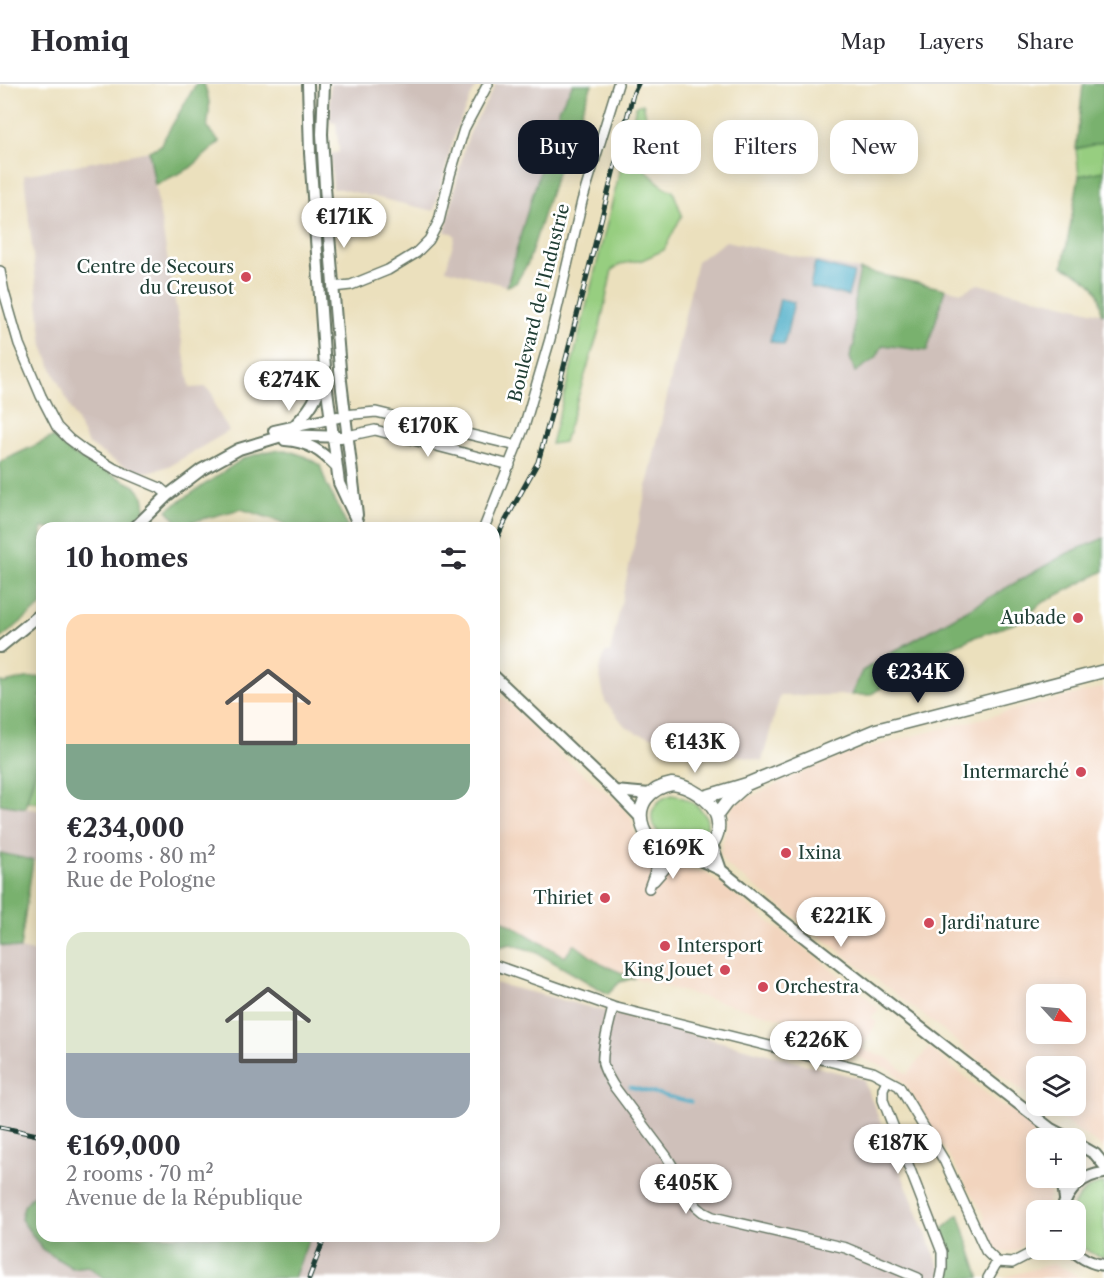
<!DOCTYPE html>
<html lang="en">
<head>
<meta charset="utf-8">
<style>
  :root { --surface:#fff; --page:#f2f2f3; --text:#2b2b33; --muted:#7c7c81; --line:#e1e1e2; --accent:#111827 }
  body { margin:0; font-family:"Libre Caslon Text",serif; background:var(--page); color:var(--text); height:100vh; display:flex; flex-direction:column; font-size:22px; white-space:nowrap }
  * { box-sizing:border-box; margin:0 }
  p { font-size:20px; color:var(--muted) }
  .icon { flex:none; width:33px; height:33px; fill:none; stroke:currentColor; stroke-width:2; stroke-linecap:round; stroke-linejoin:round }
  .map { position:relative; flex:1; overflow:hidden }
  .side { position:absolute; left:36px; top:438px; width:464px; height:720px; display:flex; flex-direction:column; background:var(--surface); border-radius:18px; box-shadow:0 3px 15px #0003 }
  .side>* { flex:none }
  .hud { position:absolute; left:518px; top:36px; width:496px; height:54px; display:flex; gap:12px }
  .needle { width:39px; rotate:116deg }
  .tools { position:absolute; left:1026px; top:900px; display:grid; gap:12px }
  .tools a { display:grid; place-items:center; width:60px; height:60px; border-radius:12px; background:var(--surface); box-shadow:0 3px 15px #0003; font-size:30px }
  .price { position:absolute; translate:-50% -51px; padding:0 14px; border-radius:21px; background:#fff; color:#222; font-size:20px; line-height:39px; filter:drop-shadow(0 2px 3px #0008) }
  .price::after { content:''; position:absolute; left:50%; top:36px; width:18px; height:14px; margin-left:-9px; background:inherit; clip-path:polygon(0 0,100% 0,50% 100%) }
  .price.current { background:var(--accent); color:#fff }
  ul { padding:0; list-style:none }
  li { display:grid; align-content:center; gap:12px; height:318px; padding:0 30px }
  li span { display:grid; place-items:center; height:186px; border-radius:18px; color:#555 }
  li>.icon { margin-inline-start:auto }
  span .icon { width:108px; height:108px; fill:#fffc; stroke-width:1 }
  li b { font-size:26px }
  h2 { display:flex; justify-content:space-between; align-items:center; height:72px; padding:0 30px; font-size:26px }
  .tag { padding:0 21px; border-radius:18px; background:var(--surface); box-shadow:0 3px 15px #0003; font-size:21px; line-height:54px }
  .tag.current { background:var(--accent); color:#fff }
  header { display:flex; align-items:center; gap:36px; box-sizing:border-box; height:84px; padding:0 30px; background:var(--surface); border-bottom:2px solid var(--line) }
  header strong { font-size:28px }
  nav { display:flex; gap:33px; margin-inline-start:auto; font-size:21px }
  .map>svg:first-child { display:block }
  .built { fill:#f2d4be; fill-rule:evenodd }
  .industrial { fill:#cfc0ba }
  .green { fill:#97ce80; stroke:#5b865a; stroke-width:1.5 }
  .forest { fill:#79b16e; stroke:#4c7751; stroke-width:1.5 }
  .water { fill:#46abc6; stroke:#32747d; stroke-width:1.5 }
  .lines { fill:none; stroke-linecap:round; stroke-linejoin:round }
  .stream { stroke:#46abc6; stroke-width:3 }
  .minor-casing { stroke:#667664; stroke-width:12 }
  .tertiary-casing { stroke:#667664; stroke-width:14 }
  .secondary-casing { stroke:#667664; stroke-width:15 }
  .minor { stroke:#fff; stroke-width:9 }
  .tertiary { stroke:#fff; stroke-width:10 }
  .secondary { stroke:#fff; stroke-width:12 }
  .rail-casing { stroke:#1f3d34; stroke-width:5 }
  .rail { stroke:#fff; stroke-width:3; stroke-dasharray:9; stroke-linecap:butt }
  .poi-dot { fill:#d1495b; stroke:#fff; stroke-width:2 }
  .labels { text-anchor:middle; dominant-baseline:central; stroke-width:5; stroke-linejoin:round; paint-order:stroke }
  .poi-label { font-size:18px; fill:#1f3d34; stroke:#fff; text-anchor:end }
  .street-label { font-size:18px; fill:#1f3d34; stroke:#fff }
</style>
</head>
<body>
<header>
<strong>Homiq</strong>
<nav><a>Map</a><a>Layers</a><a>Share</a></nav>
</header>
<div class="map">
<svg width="1104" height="1194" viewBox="0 0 1104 1194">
  <rect width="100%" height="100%" fill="#fff"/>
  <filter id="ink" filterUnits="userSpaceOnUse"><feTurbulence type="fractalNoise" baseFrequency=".0167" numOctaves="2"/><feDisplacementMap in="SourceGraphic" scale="12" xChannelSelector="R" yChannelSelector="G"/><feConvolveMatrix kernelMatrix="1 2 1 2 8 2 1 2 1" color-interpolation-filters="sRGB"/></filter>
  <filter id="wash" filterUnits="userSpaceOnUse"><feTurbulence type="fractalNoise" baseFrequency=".008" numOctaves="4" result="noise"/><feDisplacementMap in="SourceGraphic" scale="24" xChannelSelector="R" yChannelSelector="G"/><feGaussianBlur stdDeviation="1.35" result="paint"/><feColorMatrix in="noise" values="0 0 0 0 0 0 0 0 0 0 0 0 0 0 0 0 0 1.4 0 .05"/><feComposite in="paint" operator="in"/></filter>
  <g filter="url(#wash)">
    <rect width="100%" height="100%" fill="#ebe0bd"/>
    <path class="built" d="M1104,603v462l-62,-43h34v-40h-40v35l-73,-53 -15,-14 -223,-170 -5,-9 8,-36 5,-14 61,-29 64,-26zM1036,910h40v40h-40z
      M494,605l64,64 60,49 13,15 5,20 7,10 29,22h11l23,4 158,121 15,16 -8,7 6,5 -16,27 28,9 18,16 22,-26 74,59 10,3 12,10 10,10 4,8h-3v40h14l1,9 -5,23h-10v21l-18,19 -8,2h-11l-5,-5 -11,-28 2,-2 -79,-132 -14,-15 -38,-14 3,-9 -21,-13 -202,-56 -33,-14 -27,-20 -9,13 -71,-42z
      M1052,1180l14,5 14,9h-79z"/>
    <path class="industrial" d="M330,0h148l-6,10 -16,36 -22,81 -94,-22h-7l-3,-35 9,-2 -3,-29 -6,-1z
      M496,0h77l-13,23 -37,119 -16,60 -61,-17 9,-33 -3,-3 -7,-1 19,-83 7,-19z
      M149,67l41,237 15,-1 5,4 3,4 2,11 14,25 -58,34 -19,7 -16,-1 -20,-9 -28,-18 -35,-73 -10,-25 -19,-171z
      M726,157l236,51 16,-8 126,30v224l-36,15 -206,118 -11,24 -71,1 -18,65 -125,-28 -13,-8 -19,-24 -6,-30 6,-19 5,1 87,-392z
      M0,720l42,7v51l-9,-2 -13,89 22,5v282h452v-253l53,13 316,83 81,199h-944z"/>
    <path class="green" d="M643,20l5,20 1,18 -5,13 2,16 19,17 8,3 9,24 -18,35 -22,10 -21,4 -9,6 -12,57 -36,115 -13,2 15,-56 70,-282z
      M1104,58v29l-25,5 -3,-27z
      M39,612h3v107l-15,-2 13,-47z
      M672,711c16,2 41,17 34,36 -2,6 -6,11 -12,13 -12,5 -35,-7 -40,-18 -7,-15 4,-28 18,-31z
      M1104,1099v74c-12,-2 -20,-7 -28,-16v-31h-4c5,-15 16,-24 32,-27z"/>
    <path class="forest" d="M196,0h8c7,18 6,26 3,44l13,14 -30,26 -35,17 -6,-34 11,-5z
      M573,0h19l-38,97 -26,82 -12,20 -9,3 16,-60 37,-119z
      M1086,0h18v58l-28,7 7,-64z
      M1104,87v143l-3,-1c1,-30 -15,-34 -38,-47l16,-90z
      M860,186l85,19 -18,62 -44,-6 -7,13 -21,14 -5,-15 4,-12 1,-50z
      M53,353l19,17 63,32 8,10 2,12 -4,7 -14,13h-85v77l-42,34v-177z
      M286,366l18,6 16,9 6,18 22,45h-57l-12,-7 -38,-12 -61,16 -13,-15 77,-52 25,-7z
      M1104,454v33l-64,33 -7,7 -17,12 -44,15 -41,18 -61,39h-19l11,-24 36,-22 170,-96z
      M42,593v19h-3l1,58 -15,54 -25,-4v-122l5,1 21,-5z
      M0,769l33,7 -13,89 -20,-4z
      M494,831l71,42 9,-13 27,20 33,14 -14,4 -12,12 -72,-42 -25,-8 -17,4z
      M42,1101v51h268l-16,42h-190l-16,-12 -16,2 -30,-19 -21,-30 3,-13z
      M959,1130l20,62v2h-29l-3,-31 -4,-18z"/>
    <path class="water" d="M815,179l39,10 -6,23 -38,-9z
      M780,215l14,3 -10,43 -14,-4z"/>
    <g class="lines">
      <path class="stream" d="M630,1003l61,15"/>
    </g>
  </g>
  <g filter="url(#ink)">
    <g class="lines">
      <defs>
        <path id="minor" d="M0,187l4,21 15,52 22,52 16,31 12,12 16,12 30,18 45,19 8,7
          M333,203l18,-2 37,-15 28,-17 13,-13 10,-19 11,-46 14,-46 24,-45
          M344,331l32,-3 141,34
          M347,352l28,-6 135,35
          M484,444l40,-101 26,-88 32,-138 36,-117
          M654,797l23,-26
          M649,804l8,-22 2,-20
          M494,881l119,42 260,65 26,14 46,76 41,89 11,11 15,1 25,-13
          M613,923c-3,15 -12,43 -10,57 2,8 6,14 10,21l54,72 29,49 7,6 10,5 133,31 72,30
          M887,996l-4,9v11l59,152v16l-2,10
          M988,1194l9,-16"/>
        <path id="tertiary" d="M308,0l2,69 16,229 13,101 21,45
          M324,0l-2,50 3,53 16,194 16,134
          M295,341c16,-16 21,-26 29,-47
          M274,347l64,-14
          M285,356c23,1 37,12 52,27
          M134,444l34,-33 33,-25 38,-21 46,-14 56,2
          M0,563l42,-34
          M494,592l121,115 26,27
          M615,707l35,3
          M712,760l9,26
          M691,772l30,14 61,50 269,209 17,9
          M1076,1059l19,11 9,11
          M1062,1094l3,21
          M1062,1126c6,-20 20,-35 42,-37
          M1072,1166c10,8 19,14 32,15"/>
        <path id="secondary" d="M672,700c10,1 17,4 26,10 43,26 10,81 -32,56 -10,-6 -19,-11 -23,-23 -8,-22 7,-39 29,-43z
          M704,713l43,-13 129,-54 228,-59
          M717,731l9,-12 18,-16"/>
      </defs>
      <use href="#minor" class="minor-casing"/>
      <use href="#tertiary" class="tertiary-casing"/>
      <use href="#secondary" class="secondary-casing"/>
      <use href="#minor" class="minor"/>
      <use href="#tertiary" class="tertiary"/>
      <use href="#secondary" class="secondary"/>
      <defs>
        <path id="rail" d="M494,461l8,-18 36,-65 21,-76 74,-292 5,-10
          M0,1043l42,9
          M309,1194l16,-42"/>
      </defs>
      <use href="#rail" class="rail-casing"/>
      <use href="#rail" class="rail"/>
    </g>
  </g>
  <g class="poi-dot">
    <circle cx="246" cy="193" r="6"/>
    <circle cx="1078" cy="534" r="6"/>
    <circle cx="1081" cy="688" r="6"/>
    <circle cx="786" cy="769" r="6"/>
    <circle cx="605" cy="814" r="6"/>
    <circle cx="929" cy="839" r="6"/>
    <circle cx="665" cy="862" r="6"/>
    <circle cx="725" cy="886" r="6"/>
    <circle cx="763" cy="903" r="6"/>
  </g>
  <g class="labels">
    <g class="poi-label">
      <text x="234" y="183">Centre de Secours<tspan x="234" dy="21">du Creusot</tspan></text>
      <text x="1066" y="534">Aubade</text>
      <text x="1069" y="688">Intermarché</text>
      <text x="798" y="769" text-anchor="start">Ixina</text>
      <text x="593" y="814">Thiriet</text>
      <text x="941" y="839" text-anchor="start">Jardi'nature</text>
      <text x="677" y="862" text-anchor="start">Intersport</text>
      <text x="713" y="886">King Jouet</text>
      <text x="775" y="903" text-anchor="start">Orchestra</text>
    </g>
    <g class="street-label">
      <text transform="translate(539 219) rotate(-76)">Boulevard de l'Industrie</text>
    </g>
  </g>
</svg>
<div class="tools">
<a><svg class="needle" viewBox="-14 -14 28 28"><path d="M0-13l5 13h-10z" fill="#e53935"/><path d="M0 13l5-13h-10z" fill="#7c7c81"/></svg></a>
<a><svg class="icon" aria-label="layers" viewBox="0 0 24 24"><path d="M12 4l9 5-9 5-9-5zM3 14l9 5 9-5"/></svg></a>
<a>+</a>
<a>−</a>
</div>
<b class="price" style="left:344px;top:165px">€171K</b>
<b class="price" style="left:289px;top:328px">€274K</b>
<b class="price" style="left:428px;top:374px">€170K</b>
<b class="price current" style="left:918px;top:620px">€234K</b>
<b class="price" style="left:695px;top:690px">€143K</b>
<b class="price" style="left:673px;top:796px">€169K</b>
<b class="price" style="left:841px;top:864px">€221K</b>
<b class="price" style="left:816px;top:988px">€226K</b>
<b class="price" style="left:898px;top:1091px">€187K</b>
<b class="price" style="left:686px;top:1131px">€405K</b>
<div class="hud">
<a class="tag current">Buy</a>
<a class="tag">Rent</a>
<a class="tag">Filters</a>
<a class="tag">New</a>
</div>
<section class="side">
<h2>10 homes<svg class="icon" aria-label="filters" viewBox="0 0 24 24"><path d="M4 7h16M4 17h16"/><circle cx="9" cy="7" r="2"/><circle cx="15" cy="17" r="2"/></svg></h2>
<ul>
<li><span style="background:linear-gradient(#ffd9b3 70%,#7fa58c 0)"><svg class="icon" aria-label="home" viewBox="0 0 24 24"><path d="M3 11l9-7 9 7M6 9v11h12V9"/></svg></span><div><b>€234,000</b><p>2 rooms · 80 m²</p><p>Rue de Pologne</p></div></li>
<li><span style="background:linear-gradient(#dfe7d0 65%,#9aa5b1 0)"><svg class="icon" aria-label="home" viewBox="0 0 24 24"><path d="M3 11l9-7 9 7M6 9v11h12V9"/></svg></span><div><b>€169,000</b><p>2 rooms · 70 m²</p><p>Avenue de la République</p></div></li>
</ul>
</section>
</div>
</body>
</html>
